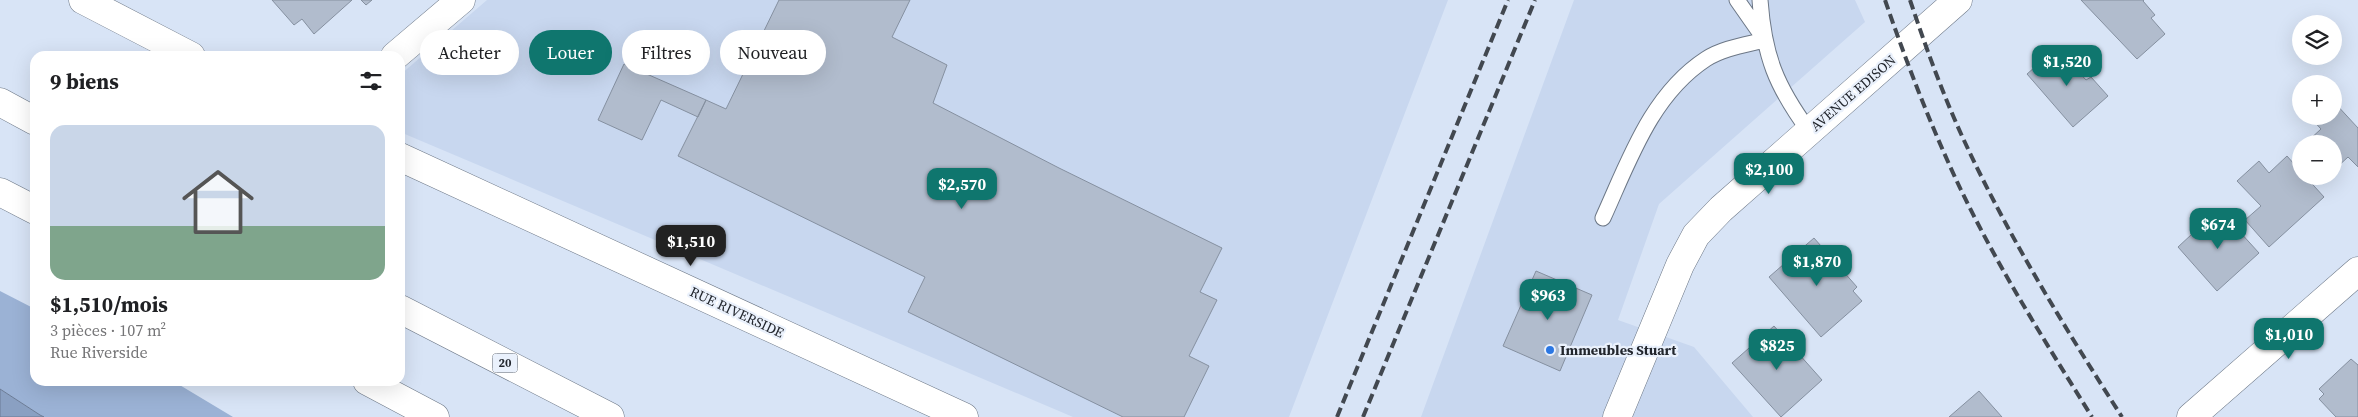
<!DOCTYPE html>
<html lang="fr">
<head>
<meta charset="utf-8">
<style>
  :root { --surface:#fff; --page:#f2f2f2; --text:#202124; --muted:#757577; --accent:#0f766e }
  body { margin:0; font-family:"Source Serif 4",serif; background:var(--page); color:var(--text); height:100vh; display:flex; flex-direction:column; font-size:19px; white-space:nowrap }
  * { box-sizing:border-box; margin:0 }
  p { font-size:16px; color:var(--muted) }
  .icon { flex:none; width:28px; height:28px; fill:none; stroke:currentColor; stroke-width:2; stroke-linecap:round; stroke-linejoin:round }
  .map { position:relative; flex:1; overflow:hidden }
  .side { position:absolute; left:30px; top:51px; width:375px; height:335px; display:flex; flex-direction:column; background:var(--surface); border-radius:15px; box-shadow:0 5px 20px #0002 }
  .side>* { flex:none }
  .hud { position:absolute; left:420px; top:30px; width:475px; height:45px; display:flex; gap:10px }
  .controls { position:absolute; left:2292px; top:15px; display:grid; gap:10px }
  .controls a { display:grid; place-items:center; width:50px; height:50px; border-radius:50%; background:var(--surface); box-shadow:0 5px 20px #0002; font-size:25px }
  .price { position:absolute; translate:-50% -42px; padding:0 11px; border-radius:10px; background:var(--accent); color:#fff; font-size:16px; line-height:32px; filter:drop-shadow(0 1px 2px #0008) }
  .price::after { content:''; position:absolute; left:50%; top:30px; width:15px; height:11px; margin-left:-8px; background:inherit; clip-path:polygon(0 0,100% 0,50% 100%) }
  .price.on { background:#222; color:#fff }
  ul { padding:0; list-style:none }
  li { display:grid; align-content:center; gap:10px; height:265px; padding:0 20px }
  li span { display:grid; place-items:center; height:155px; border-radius:15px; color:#555 }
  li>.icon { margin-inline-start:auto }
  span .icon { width:90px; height:90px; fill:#fffc; stroke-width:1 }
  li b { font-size:21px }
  h2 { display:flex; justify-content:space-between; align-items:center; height:60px; padding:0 20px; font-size:21px }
  .chip { padding:0 18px; border-radius:22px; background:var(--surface); box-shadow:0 5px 20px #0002; font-size:18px; line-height:45px }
  .chip.on { background:var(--accent); color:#fff }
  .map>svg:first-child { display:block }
  .built { fill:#c8d7ef }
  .forest { fill:#9bb2d5 }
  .water { fill:#8aa0c2; stroke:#6b7b95 }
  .building { fill:#b1bccd; stroke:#8590a0 }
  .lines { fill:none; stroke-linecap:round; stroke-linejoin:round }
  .service-casing { stroke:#6c7786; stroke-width:17 }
  .minor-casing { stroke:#6c7786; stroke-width:29 }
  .tertiary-casing { stroke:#6c7786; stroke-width:29 }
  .motorway-casing { stroke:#6c7786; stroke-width:29 }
  .service { stroke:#fff; stroke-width:15 }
  .minor { stroke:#fff; stroke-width:28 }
  .tertiary { stroke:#fff; stroke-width:28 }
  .motorway { stroke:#fff; stroke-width:28 }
  .rail { stroke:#424850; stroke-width:4; stroke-dasharray:10 5; stroke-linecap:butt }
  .poi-dot { fill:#2b77e3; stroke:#eaf1fc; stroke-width:2 }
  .labels { text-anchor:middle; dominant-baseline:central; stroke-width:4.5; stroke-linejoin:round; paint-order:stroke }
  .shield { fill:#eaf1fc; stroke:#5e636b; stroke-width:1 }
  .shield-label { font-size:12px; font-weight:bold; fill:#22262d }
  .street-label { font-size:14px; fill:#22262d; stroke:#eaf1fc }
  .poi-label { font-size:14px; font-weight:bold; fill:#22262d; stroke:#eaf1fc; text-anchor:start }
</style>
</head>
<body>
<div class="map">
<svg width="2358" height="417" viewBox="0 0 2358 417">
  <rect width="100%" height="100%" fill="#d8e4f6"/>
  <path class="built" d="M487,0h961l-159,417h-216l-673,-285v-57z
    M1574,0h281l10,22 -206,182 -41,116 76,27 59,70h-332z"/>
  <path class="forest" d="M0,291l35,18v72h138l60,36h-189l-4,-2 -40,-26z"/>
  <path class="water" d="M0,389l40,26 4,2h-44z"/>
  <path class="building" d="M272,0h80l-38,34 -12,-15 -8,6z
    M361,0h11l-6,5z
    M779,0h131l-18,37 55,28 -14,38 126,65 163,80 -22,44 17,8 -28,56 20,10 -25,51h-61l-215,-105 17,-35 -247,-121 28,-56 20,9z
    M2081,0h63l-1,1 12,14 -4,3 14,16 -28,25z
    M2057,48l29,32 5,-3 17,19 -35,31 -46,-53z
    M624,64l82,36 -8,17 -37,-17 -19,40 -44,-20z
    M2334,102l24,26v39l-10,-10 -13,12 -1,-25h-23l-3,-3 13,-12 -12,-13h25z
    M2287,156l14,16v4h4l19,21 -55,50 -24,-27 16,-14 -24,-25 22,-20 10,12z
    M2219,209l40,44 -42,38 -39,-44z
    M1814,238l43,49 -4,4 9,10 -41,36 -52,-60z
    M1536,271l56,24 -32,76 -57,-25z
    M1774,326l48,54 -41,37 -49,-54z
    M2351,359l7,6v52h-22l-17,-18 5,-5 -5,-5z
    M1979,391l23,26h-53z"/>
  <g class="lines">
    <defs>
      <path id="service" d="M1760,0c4,56 16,86 49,131
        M1603,218c26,-57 48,-123 103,-159 17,-11 39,-14 59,-19l-28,-40"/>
      <path id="minor" d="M395,56l66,-56
        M1617,417l63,-152 16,-30 25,-26 237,-209
        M2191,417l167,-146"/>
      <path id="tertiary" d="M83,0l108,56
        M400,157l564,260"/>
      <path id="motorway" d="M0,102l35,19
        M0,192l35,18
        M400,309l210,108
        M367,381l68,36"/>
    </defs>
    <use href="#service" class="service-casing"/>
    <use href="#minor" class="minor-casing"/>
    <use href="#tertiary" class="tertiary-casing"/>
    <use href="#motorway" class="motorway-casing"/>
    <use href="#service" class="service"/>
    <use href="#minor" class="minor"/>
    <use href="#tertiary" class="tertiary"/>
    <use href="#motorway" class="motorway"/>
    <path class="rail" d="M1885,0c22,64 47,129 76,190 38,79 85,153 131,227
      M1910,0c17,51 36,103 59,151 44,93 98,180 153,266
      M1337,417l171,-417
      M1363,417l172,-417"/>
  </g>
  <circle class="poi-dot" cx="1550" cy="350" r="5"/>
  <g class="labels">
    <rect class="shield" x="492.5" y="353.5" width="25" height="19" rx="4"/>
    <g class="shield-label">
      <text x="505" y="363">20</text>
    </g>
    <g class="street-label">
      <text transform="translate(1853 93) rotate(-41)">AVENUE EDISON</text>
      <text transform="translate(737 312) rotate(25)">RUE RIVERSIDE</text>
    </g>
    <g class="poi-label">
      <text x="1560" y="350">Immeubles Stuart</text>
    </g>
  </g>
</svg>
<div class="controls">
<a><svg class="icon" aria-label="layers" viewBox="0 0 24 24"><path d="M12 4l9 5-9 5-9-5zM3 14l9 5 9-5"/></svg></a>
<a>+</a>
<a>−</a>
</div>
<b class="price" style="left:2067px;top:87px">$1,520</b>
<b class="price" style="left:1769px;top:195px">$2,100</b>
<b class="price" style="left:962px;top:210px">$2,570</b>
<b class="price" style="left:2218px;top:250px">$674</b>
<b class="price on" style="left:691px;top:267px">$1,510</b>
<b class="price" style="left:1817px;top:287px">$1,870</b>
<b class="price" style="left:1548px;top:321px">$963</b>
<b class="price" style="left:2289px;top:360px">$1,010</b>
<b class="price" style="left:1777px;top:371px">$825</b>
<div class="hud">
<a class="chip">Acheter</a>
<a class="chip on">Louer</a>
<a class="chip">Filtres</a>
<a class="chip">Nouveau</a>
</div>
<section class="side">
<h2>9 biens<svg class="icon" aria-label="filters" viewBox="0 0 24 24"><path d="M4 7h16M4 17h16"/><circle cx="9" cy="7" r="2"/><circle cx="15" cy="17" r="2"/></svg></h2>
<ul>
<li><span style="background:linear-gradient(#c9d6e8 65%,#7fa58c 0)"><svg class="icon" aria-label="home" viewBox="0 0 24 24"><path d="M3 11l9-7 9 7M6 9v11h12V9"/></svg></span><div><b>$1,510/mois</b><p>3 pièces · 107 m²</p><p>Rue Riverside</p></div></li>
</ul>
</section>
</div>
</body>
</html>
